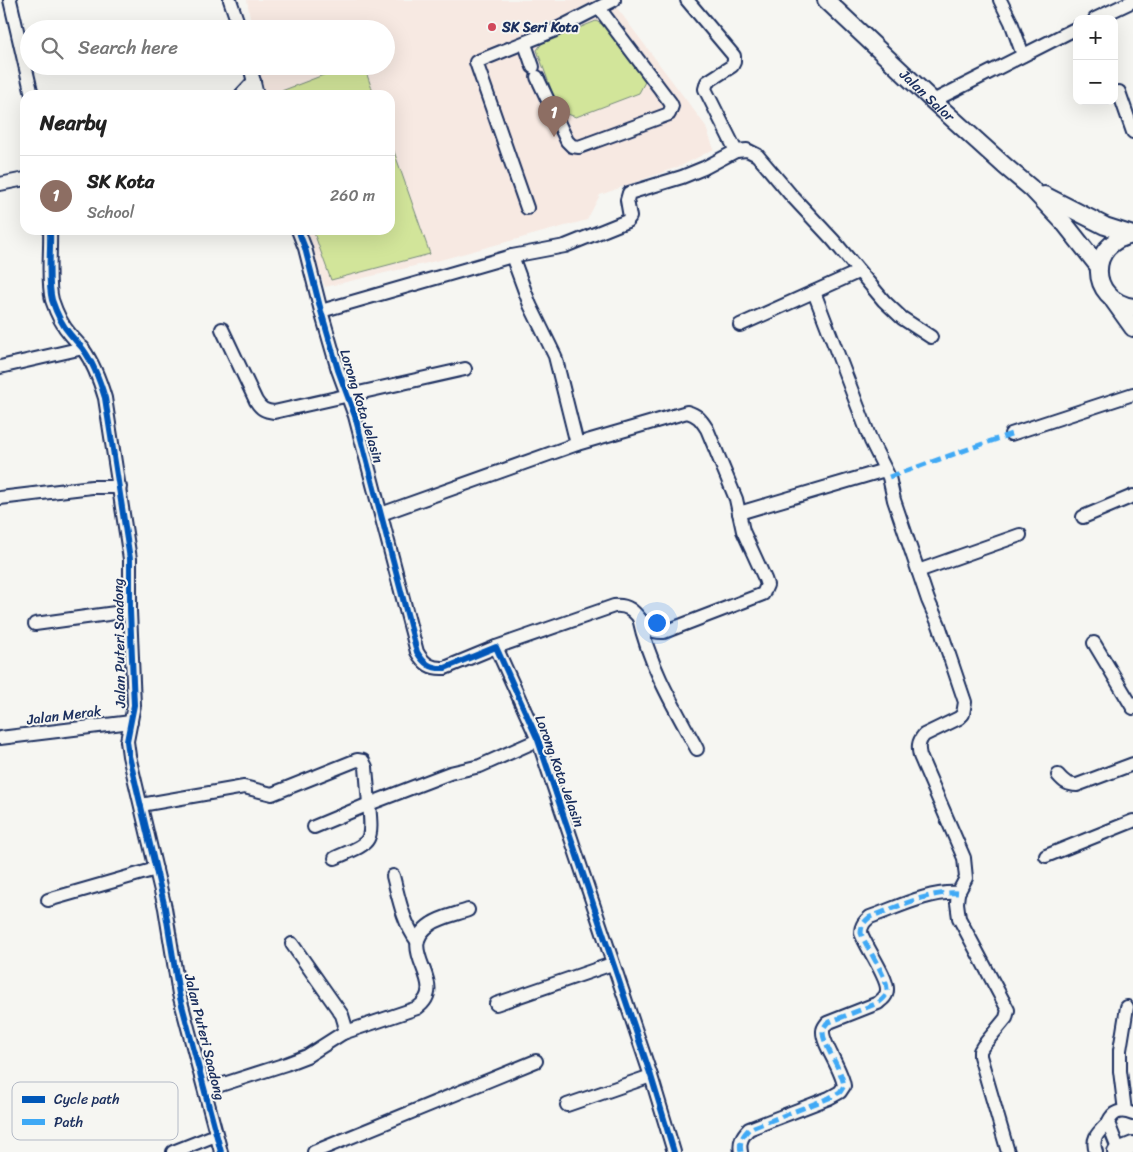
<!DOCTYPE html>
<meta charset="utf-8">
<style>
body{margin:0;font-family:Sriracha,sans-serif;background:#f6f6f6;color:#222}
.controls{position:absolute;right:15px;top:15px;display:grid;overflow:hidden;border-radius:10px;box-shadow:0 5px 20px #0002}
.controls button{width:45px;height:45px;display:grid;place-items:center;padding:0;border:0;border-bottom:1px solid #e0e0e0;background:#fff;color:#222;font:25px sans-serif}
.you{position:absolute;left:656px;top:622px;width:18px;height:18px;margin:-12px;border:4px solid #fff;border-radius:50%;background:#1a73e8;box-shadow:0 0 0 8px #1a73e833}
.badge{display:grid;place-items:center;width:32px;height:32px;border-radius:50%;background:#0f766e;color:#fff;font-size:16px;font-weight:700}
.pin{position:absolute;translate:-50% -41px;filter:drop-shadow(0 1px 2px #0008)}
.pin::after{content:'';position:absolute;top:26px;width:18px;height:15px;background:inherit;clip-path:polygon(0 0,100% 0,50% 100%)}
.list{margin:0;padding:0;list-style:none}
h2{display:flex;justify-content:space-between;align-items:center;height:65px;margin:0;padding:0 20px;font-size:21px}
h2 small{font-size:16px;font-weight:400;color:#767676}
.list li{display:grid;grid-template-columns:32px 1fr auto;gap:15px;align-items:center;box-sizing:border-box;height:80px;padding:0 20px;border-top:1px solid #e0e0e0}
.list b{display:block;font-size:19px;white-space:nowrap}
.list p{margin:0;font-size:16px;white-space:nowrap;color:#767676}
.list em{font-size:16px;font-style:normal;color:#767676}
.icon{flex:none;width:28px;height:28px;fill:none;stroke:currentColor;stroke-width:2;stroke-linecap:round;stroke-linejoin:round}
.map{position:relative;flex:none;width:1133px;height:1152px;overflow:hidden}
.search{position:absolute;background:#fff;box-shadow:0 5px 20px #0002;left:20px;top:20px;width:375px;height:55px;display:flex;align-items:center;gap:12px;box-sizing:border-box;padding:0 18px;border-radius:28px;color:#767676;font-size:19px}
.panel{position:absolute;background:#fff;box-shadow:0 5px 20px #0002;left:20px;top:90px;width:375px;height:145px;border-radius:15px}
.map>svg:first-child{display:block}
.built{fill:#f7e9e2}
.green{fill:#d2e59a;stroke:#768a7c}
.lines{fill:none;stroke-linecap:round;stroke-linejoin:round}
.minor-casing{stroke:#1b2f5e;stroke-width:16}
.major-casing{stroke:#1b2f5e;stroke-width:20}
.minor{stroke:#f6f6f2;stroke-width:12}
.major{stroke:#f6f6f2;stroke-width:16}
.quiet{stroke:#3fa9f5;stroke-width:5;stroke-dasharray:10 5;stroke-linecap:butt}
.cycleway-casing{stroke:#f6f6f2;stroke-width:9}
.cycleway{stroke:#0057b8;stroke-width:6}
.poi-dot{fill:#d1495b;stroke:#f6f6f2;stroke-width:2}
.labels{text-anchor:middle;stroke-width:4;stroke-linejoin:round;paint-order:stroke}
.poi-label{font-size:14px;font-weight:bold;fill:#1b2f5e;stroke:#f6f6f2;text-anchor:start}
.street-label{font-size:14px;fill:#1b2f5e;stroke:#f6f6f2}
.key{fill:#f6f6f2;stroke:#b4bac6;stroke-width:1}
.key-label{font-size:14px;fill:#1b2f5e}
</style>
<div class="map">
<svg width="1133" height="1152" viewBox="0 0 1133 1152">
<rect width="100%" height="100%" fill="#f6f6f2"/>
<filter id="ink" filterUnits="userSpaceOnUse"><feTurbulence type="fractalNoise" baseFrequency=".02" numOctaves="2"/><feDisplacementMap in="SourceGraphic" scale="10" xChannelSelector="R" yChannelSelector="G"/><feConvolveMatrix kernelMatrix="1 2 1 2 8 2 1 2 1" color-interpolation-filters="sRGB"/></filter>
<g filter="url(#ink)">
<!-- built -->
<path class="built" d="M247,0H611L705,125L714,149L683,165L600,195L587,220L440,260L325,287L304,230H390V95H263L258,66H386V29H252Z"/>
<!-- green -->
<g class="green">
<path d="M596,21L607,27L646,80L639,93L576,117L559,111L537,50L542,43Z"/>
<path d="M347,66H364L374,95H271Z"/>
<path d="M390,140L430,254L331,280L313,230H390Z"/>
</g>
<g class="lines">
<defs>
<g id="minor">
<path d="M10,0L32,95"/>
<path d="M230,0L240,29"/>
<path d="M687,0L734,56V62L732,66L707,82L705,89L736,151"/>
<path d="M1000,0L1011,22L1023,55"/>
<path d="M1095,19L1133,1"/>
<path d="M525,44L533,67"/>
<path d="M250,66L257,95"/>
<path d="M537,77L567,141L572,146L579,147L669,114L672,106L670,102L599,8"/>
<path d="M1119,92L1133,132"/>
<path d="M241,95L254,81"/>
<path d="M933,101L1077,28"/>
<path d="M0,184L25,179"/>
<path d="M527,208L476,62L553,31L614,0"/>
<path d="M50,230C51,251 47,280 52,300C56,312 62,325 70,334C74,339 79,344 83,349C94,364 100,381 105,398L130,559V611L134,705L127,741L129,756L165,908L179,994L221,1152"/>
<path d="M298,230L305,248L321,311L338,370L355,416L417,652C424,664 431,669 445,668L496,647L538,740L651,1076L674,1152"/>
<path d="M512,256L530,305L555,356L577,444"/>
<path d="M814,292L871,441L889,477L894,500L928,600L939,625L965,702L963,714L959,718L924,735C918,742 918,747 920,756L964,858L966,878L958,893L957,903L959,918L1008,1010L1006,1018L983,1046L980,1051V1056L1008,1152"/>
<path d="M321,311L512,256L565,246L627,221L630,217L627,200L629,193L682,177L704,168L736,151L747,150L757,155L790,194L833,240L884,301L902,318L931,337"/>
<path d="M740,325L858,272"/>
<path d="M222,329L256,401C261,409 265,411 274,412L465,369"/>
<path d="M0,367L83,348"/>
<path d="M1011,434L1133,394"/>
<path d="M0,498L92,487H120"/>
<path d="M739,513L885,470"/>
<path d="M381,514L577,444L687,412C698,415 701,420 707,429L736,499L743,531L765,579L767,585L763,594L664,632C638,634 642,603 614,606L496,647"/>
<path d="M1083,517L1133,496"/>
<path d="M918,571L1020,535"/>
<path d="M639,618C649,665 674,707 697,749"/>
<path d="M35,624L130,611"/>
<path d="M1094,643L1133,708"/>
<path d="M0,738L131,722"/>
<path d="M1058,775C1064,782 1068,785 1077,785L1133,764"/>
<path d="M141,805L244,787L272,794L357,760L363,761L366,767L369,804L450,773L480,766L538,740"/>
<path d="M314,827L369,804C373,845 371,842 335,858"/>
<path d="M1046,856L1133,821"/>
<path d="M393,876C399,899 403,922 417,941"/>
<path d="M48,900L156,869"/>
<path d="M496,1004L612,964"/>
<path d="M343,1033L417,1008C452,983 392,950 431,924C441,917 457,914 468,910"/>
<path d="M205,1090L286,1064L307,1056L343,1033L345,1025L342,1015L292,944"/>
<path d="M567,1105L651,1076"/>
<path d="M1125,1111L1120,1071V1050L1127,1007"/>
<path d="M1119,1151L1108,1123C1113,1111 1121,1109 1133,1114"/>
<path d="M173,1152L216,1135"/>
<path d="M314,1152L536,1061"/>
<path d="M741,1152C739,1142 742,1136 749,1129L829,1098L840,1092L844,1086C842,1069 822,1044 823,1031C823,1028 825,1026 827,1023L878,1003C883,999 887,996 887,990C888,978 866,947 861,933C861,925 865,921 870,917C898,907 929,891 958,893"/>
<path d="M1096,1152C1091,1138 1098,1133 1108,1123"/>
</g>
<g id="major">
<path id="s1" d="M826,0L933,101L1006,167L1031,188L1065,224L1099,267"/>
<path d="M1044,195L1105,226L1133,235"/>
<path d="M1133,235C1087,242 1088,300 1133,307"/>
<path d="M1113,300L1133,328"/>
<path d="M1116,1152L1133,1145"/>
</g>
</defs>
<!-- minor casing -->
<use href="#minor" class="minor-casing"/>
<!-- major casing -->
<use href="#major" class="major-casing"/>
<!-- minor -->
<use href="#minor" class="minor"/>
<!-- major -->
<use href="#major" class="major"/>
<!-- quiet -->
<g class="quiet">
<path d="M889,477L1011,434"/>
<path d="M741,1152C739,1142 742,1136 749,1129L829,1098L840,1092L844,1086C842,1069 822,1044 823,1031C823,1028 825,1026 827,1023L878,1003C883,999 887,996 887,990C888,978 866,947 861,933C861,925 865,921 870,917C898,907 929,891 958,893"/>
</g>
<defs>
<g id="cycleway">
<path d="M50,230C51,251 47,280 52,300C56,312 62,325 70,334C74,339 79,344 83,349C94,364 100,381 105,398L130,559V611L134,705L127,741L129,756L165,908L179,994L221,1152"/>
<path d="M298,230L305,248L321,311L338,370L355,416L417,652C424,664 431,669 445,668L496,647L538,740L651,1076L674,1152"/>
</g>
</defs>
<!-- cycleway casing -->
<use href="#cycleway" class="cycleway-casing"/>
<!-- cycleway -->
<use href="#cycleway" class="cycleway"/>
</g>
</g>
<!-- markers -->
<circle class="poi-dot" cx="492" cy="27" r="5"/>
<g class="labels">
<!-- poi labels -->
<g class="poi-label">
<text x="502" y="32">SK Seri Kota</text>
</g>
<!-- street labels -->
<g class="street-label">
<text dy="5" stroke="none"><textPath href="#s1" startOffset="139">Jalan Salor</textPath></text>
<text transform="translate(362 406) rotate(73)" y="5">Lorong Kota Jelasin</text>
<text transform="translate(119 643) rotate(-91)" y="5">Jalan Puteri Saadong</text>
<text transform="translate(64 715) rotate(-7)" y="5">Jalan Merak</text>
<text transform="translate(560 771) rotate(70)" y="5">Lorong Kota Jelasin</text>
<text transform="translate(205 1037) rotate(76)" y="5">Jalan Puteri Saadong</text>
</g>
</g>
<!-- legend -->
<rect x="12" y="1082" width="166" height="58" rx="8" class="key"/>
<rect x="22" y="1096" width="23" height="7" fill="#0057b8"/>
<rect x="22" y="1119" width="23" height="6" fill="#3fa9f5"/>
<g class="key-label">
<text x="54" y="1104">Cycle path</text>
<text x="54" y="1127">Path</text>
</g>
</svg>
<div class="controls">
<button>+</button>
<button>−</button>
</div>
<div class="you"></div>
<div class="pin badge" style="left:554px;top:137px;background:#8d6e63">1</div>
<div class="search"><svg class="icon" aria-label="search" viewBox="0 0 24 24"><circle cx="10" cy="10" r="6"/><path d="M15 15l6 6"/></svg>Search here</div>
<section class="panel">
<h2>Nearby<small></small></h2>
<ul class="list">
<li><span class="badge" style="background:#8d6e63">1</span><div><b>SK Kota</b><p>School</p></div><em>260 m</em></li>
</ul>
</section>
</div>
